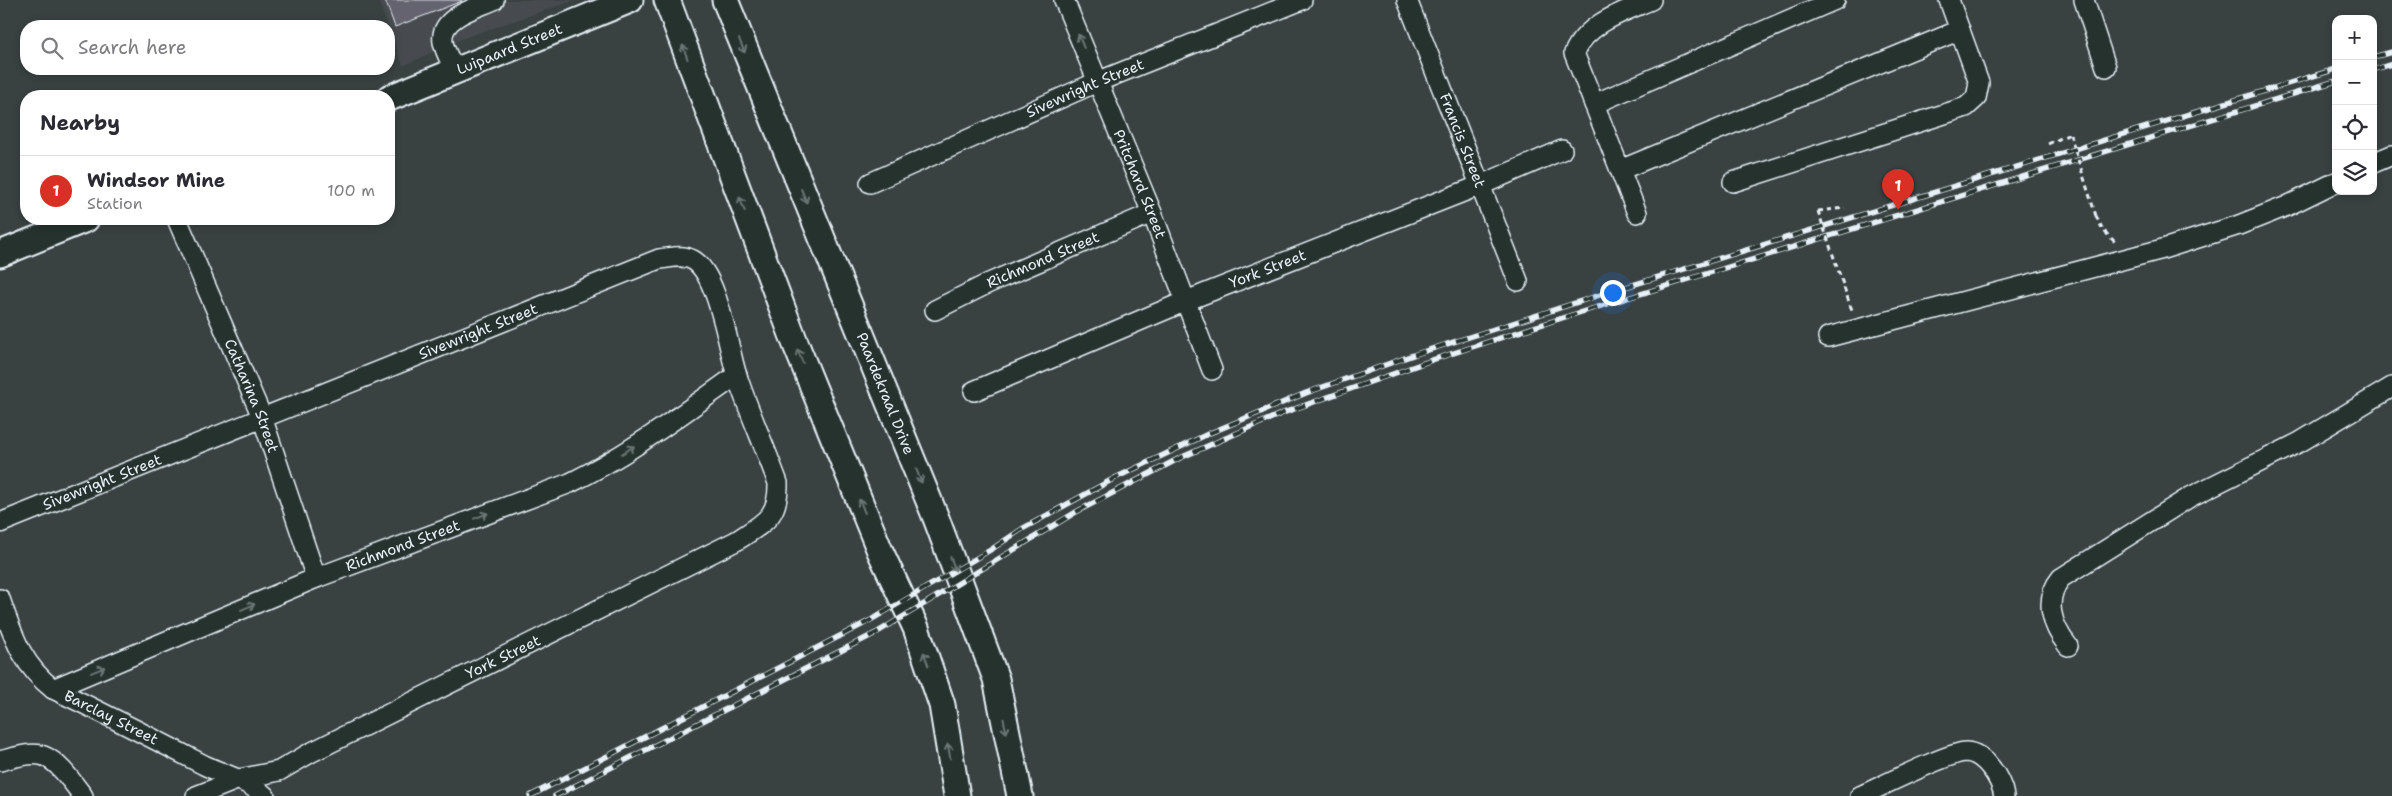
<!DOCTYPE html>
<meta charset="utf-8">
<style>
body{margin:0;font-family:"Shantell Sans",sans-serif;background:#f7f7f7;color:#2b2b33}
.controls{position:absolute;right:15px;top:15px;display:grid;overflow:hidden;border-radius:10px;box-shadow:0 2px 8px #0003}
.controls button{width:45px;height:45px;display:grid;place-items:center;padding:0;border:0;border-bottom:1px solid #e1e1e2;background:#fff;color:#2b2b33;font:25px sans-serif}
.you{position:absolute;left:1612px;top:292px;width:18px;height:18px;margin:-12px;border:4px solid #fff;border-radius:50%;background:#1a73e8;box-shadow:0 0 0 8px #1a73e833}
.badge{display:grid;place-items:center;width:32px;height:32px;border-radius:50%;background:#d93025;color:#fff;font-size:16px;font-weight:700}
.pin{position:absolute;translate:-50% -41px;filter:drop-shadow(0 1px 2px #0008)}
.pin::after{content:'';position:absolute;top:26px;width:18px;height:15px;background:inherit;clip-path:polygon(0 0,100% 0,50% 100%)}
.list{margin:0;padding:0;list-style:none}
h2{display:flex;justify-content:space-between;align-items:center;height:65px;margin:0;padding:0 20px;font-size:21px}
h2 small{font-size:16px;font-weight:400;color:#7c7c81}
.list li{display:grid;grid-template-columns:32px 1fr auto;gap:15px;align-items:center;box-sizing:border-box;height:70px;padding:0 20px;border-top:1px solid #e1e1e2}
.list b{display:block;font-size:19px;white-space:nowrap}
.list p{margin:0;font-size:16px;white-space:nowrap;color:#7c7c81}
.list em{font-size:16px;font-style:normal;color:#7c7c81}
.icon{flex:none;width:28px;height:28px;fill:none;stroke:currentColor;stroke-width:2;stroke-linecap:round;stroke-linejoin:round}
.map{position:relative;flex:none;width:2392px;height:796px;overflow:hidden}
.search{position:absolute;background:#fff;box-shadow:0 2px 8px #0003;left:20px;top:20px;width:375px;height:55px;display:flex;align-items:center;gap:12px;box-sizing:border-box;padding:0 18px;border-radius:20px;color:#7c7c81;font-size:19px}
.panel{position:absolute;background:#fff;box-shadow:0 2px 8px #0003;left:20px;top:90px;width:375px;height:135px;border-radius:20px}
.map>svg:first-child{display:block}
.built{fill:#464b4f}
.building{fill:#66636f;stroke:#e8f1f8}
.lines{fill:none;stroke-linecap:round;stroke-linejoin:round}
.minor-casing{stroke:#e8f1f8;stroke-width:22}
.major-casing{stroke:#e8f1f8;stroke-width:29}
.path{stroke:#e8f1f8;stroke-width:3;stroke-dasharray:5 4;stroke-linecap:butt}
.minor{stroke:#26332d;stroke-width:19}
.major{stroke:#26332d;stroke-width:25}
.rail-casing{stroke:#e8f1f8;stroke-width:5.5}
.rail{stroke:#26332d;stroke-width:4;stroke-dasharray:11;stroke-linecap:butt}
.path-bridge{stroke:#e8f1f8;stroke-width:3;stroke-dasharray:5 4;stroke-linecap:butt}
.oneway{stroke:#6a7674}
.labels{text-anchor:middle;stroke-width:4.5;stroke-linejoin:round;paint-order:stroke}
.street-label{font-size:15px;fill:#e8f1f8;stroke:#26332d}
</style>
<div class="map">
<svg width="2392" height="796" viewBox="0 0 2392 796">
<rect width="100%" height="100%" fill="#394141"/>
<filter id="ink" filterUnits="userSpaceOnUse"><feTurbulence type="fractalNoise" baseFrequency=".02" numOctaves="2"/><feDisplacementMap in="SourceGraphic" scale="10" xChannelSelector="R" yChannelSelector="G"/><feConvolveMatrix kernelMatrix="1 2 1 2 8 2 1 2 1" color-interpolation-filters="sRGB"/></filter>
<g filter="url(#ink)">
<!-- built -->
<path class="built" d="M378,0H575L461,39L403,66Z"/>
<!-- building -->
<path class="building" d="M385,0H462V1L395,27Z"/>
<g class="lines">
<defs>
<g id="minor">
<path id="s1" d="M1064,0L1152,213L1212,370"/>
<path id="s2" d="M1407,0L1518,281"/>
<path d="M2084,0L2106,67"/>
<path d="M455,71C451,62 445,52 443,42C439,17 476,8 494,0"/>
<path d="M1594,104L1835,0"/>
<path d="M2373,163L2392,155"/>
<path d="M1620,170L1960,30"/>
<path d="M1733,182L1966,107L1976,98L1979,83L1949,0"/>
<path id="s3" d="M870,183L1097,82L1302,0"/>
<path d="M1637,213L1574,53C1587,23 1623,12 1651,0"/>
<path id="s4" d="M177,219L262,417L316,578"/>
<path id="s5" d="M935,310L989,283L1152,213"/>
<path d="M1828,337L2163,249L2239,225L2287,206L2336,182"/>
<path id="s6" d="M974,391L1186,301L1481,185L1562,150"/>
<path id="s7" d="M0,523L659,259C670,258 682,254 693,260C718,274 728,348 737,376C749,412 765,447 778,483C779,518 763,523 736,541L310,753L279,771L239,779L196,796"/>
<path id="s8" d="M0,599C13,635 21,664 53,689C104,713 154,739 204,765C225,775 247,780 265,796"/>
<path d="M2068,646C2052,626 2043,600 2061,578L2190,497L2300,442L2392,387"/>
<path id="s9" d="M53,689L316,578L570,483C630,454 683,413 737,375"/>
<path d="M0,761C12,758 31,751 44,756C59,762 73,783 83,796"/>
<path d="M1860,796C1880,787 1949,752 1966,752C1985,753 2001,779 2004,796"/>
</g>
<g id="major">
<path d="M667,0L796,345L880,551L916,628L942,705L957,796"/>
<path id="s10" d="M725,0L936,518L996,679L1020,796"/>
<path id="s11" d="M389,98L630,0"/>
<path d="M0,254L86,219"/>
</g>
</defs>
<!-- minor casing -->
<use href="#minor" class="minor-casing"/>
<!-- major casing -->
<use href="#major" class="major-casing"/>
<!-- path -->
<g class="path">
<path d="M2048,144L2070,134"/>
<path d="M1818,211L1845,208"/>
<path d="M2096,216L2103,230L2116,243"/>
<path d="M1850,305L1853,312"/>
</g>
<!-- minor -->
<use href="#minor" class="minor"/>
<!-- major -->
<use href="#major" class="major"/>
<defs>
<g id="rail">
<path d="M2373,57L2392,52"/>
<path d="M2373,70L2392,64"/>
<path d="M530,796L869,621L992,549L1022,529L1115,478L1210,433L1306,393L1416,354L1603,294L2336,69"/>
<path d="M555,796L876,633L1076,512L1180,458L1283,413L1432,360L1562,318L2336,81"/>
</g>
</defs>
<!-- rail casing -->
<use href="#rail" class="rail-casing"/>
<!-- rail -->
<use href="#rail" class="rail"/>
<!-- path-bridge -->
<g class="path-bridge">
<path d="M2070,134L2096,216"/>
<path d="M1818,211L1850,305"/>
</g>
</g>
<!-- one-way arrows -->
<defs><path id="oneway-shaft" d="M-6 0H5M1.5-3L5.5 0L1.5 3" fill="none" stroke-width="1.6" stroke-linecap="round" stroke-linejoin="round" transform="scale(1.25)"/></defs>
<g class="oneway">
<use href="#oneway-shaft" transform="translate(1081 41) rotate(-112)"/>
<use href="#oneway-shaft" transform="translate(742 46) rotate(68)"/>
<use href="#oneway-shaft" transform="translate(685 52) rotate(-110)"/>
<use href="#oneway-shaft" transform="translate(804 196) rotate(68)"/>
<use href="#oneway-shaft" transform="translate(742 204) rotate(-111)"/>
<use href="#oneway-shaft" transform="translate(800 356) rotate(-112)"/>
<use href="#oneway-shaft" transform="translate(628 450) rotate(-32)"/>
<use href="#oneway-shaft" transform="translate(919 476) rotate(68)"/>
<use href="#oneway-shaft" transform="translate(862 506) rotate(-112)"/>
<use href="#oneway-shaft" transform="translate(481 516) rotate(-21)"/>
<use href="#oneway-shaft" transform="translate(953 564) rotate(70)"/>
<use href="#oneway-shaft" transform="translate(248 607) rotate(-23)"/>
<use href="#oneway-shaft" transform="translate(926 659) rotate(-109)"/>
<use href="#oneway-shaft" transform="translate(98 670) rotate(-23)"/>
<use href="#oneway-shaft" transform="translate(1005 726) rotate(78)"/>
<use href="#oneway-shaft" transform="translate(949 751) rotate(-100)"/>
</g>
</g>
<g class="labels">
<!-- street labels -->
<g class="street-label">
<text dy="5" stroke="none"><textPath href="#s11" startOffset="130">Luipaard Street</textPath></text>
<text dy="5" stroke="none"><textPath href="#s3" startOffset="235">Sivewright Street</textPath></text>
<text dy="5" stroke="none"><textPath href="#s2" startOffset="151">Francis Street</textPath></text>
<text dy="5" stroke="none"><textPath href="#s1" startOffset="199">Pritchard Street</textPath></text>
<text dy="5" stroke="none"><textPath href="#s5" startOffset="119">Richmond Street</textPath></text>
<text dy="5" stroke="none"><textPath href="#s6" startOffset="318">York Street</textPath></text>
<text dy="5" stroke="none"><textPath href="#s7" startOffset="515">Sivewright Street</textPath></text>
<text dy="5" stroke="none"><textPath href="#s10" startOffset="425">Paardekraal Drive</textPath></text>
<text dy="5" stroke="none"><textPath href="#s4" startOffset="192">Catharina Street</textPath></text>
<text dy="5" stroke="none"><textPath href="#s7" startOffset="110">Sivewright Street</textPath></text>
<text dy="5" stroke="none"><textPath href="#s9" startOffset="378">Richmond Street</textPath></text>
<text transform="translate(503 657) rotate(-26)" y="5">York Street</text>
<text dy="5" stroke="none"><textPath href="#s8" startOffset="171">Barclay Street</textPath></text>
</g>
</g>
</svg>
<div class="controls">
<button>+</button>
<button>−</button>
<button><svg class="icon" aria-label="locate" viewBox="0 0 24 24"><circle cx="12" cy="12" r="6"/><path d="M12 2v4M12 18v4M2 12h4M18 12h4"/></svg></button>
<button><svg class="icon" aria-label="layers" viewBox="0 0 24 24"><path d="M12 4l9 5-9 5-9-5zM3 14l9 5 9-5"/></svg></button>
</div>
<div class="you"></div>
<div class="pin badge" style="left:1898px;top:210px">1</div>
<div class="search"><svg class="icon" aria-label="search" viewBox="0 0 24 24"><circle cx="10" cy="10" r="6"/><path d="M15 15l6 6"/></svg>Search here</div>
<section class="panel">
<h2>Nearby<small></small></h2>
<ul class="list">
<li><span class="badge">1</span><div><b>Windsor Mine</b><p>Station</p></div><em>100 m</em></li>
</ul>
</section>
</div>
